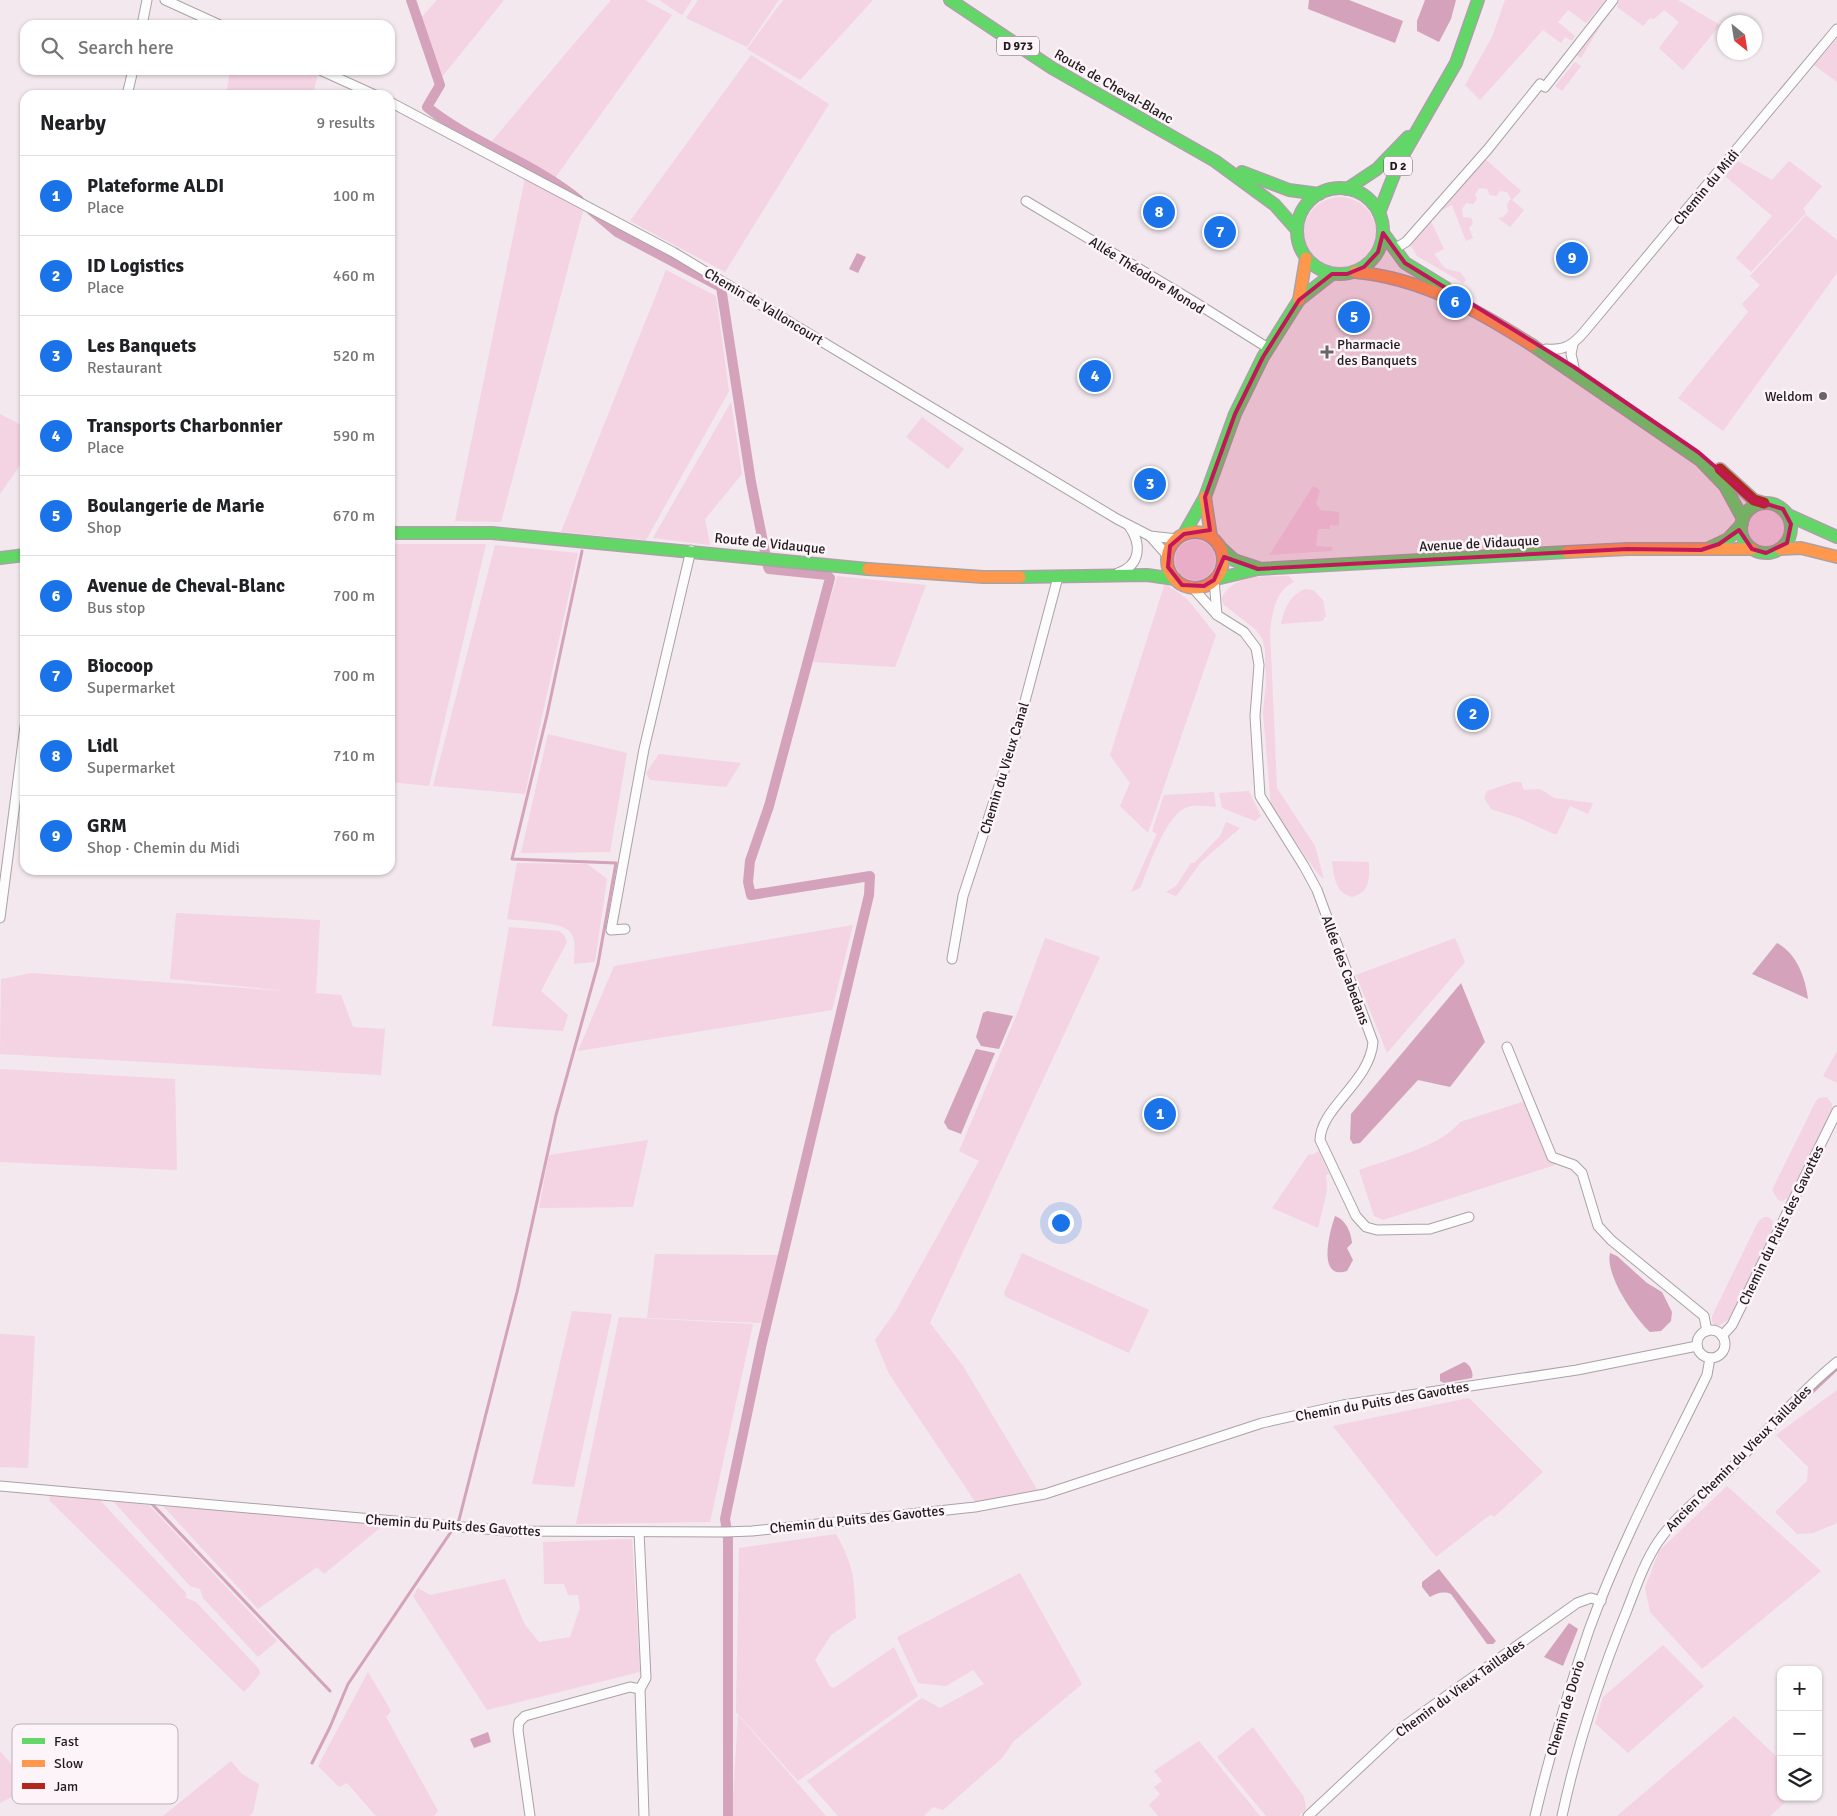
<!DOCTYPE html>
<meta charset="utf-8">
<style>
body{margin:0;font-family:Signika,sans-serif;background:#f2f2f2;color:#202124}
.controls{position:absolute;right:15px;bottom:15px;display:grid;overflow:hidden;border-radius:10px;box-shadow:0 1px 4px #0004}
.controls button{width:45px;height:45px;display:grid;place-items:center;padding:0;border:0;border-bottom:1px solid #e0e0e0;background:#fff;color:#202124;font:25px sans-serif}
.compass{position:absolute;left:1717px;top:15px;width:45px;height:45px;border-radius:50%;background:#fff;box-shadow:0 1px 4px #0004;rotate:150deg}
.you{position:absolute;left:1060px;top:1222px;width:18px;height:18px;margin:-12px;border:4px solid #fff;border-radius:50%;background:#1a73e8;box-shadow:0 0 0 8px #1a73e833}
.badge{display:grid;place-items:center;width:32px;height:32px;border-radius:50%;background:#1a73e8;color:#fff;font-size:16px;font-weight:700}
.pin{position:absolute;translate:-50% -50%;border:2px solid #fff;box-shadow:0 1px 5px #0006}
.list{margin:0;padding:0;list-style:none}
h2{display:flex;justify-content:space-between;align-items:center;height:65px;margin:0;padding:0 20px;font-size:21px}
h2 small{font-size:16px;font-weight:400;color:#757577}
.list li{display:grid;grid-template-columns:32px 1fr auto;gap:15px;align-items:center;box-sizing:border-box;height:80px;padding:0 20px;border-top:1px solid #e0e0e0}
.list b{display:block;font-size:19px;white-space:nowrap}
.list p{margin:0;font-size:16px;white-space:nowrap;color:#757577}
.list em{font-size:16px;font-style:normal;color:#757577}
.icon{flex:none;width:28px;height:28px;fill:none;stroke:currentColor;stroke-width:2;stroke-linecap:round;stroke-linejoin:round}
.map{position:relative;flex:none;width:1837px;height:1816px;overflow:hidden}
.search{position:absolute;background:#fff;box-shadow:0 1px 4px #0004;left:20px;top:20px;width:375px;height:55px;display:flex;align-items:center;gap:12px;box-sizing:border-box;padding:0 18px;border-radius:15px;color:#757577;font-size:19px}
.panel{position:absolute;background:#fff;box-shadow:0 1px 4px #0004;left:20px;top:90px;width:375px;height:785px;border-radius:15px}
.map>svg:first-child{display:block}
.green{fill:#f4d3e3}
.water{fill:#d4a3bb}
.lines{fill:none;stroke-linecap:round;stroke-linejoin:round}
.stream{stroke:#d4a3bb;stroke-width:3}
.canal{stroke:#d4a3bb;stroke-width:10}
.street-casing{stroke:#a9a2a6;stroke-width:11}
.fast-casing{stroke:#a9a2a6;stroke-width:14}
.slow-casing{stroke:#a9a2a6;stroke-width:14}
.jam-casing{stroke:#a9a2a6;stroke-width:14}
.street{stroke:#fdfcfc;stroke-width:9}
.fast{stroke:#63d668;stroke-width:11}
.slow{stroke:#ff974d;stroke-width:11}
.jam{stroke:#b3261e;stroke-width:11}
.marked{fill:#c2185b;fill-opacity:0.2;stroke:#c2185b;stroke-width:4;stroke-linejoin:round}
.poi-dot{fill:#6b6366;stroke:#fcf4f8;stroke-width:2}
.labels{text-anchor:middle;stroke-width:5;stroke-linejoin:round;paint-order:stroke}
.shield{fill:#fcf4f8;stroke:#635c5f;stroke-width:1}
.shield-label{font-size:12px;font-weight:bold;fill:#221b1e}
.street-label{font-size:14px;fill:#221b1e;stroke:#fcf4f8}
.poi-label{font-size:14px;fill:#221b1e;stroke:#fcf4f8;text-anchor:start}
.key{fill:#fcf4f8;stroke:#bbb3b7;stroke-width:1}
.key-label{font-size:14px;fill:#221b1e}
</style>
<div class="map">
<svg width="1837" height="1816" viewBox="0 0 1837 1816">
<rect width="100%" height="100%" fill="#f2e8ed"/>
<!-- green -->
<g class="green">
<path d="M437,0H504L441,78L420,19Z"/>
<path d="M611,0H645L672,15L555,178L492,141Z"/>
<path d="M659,0H692L682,15Z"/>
<path d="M698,0H779L747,47L686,18Z"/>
<path d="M783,0H873L800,80L747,49Z"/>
<path d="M1505,0H1606L1586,23L1568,10L1558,22L1575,36L1572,41L1565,37L1561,43L1543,30L1480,100L1465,85L1492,37Z"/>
<path d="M1619,0H1678L1720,25L1683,70L1659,48L1679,22L1664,10L1654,19L1650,18L1643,26L1617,7Z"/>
<path d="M1596,24L1601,25L1581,58L1573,53Z"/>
<path d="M1837,39V82L1814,65Z"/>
<path d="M751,55L829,104L725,272L630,221Z"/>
<path d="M1575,62L1581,66L1562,91L1555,86Z"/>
<path d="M230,70H311L318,73L313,95H226Z"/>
<path d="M1483,157L1521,191L1512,200L1524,210L1510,227L1498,218L1503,217L1508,212L1507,204L1511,199L1507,192L1500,191L1496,196L1490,195L1487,189L1479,188L1475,194L1477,199L1473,204L1466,203L1462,209L1463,217L1471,218L1473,223L1469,228L1473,238L1466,241L1452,205L1436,213Z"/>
<path d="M1738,161L1772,180L1789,161L1822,186L1803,209L1806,213L1751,272L1736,258L1772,216L1725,176Z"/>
<path d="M525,178L583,211L501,522L455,521Z"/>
<circle cx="1340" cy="233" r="36"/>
<path d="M1806,215L1837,240V273L1723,431L1678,398L1748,312L1742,304L1760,285L1750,276Z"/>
<path d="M1430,219L1444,249L1434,254C1445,266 1440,269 1460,272L1466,280L1463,283L1417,256L1409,242Z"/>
<path d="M666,270L716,296L729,391L646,540L561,532Z"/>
<path d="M731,402L742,474L705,519L710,545L653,538Z"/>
<path d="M0,414L25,427V458L0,494Z"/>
<path d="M922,417L964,449L948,469L906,437Z"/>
<path d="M1313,486L1320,490L1316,504L1321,510L1339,512V526L1330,525V529H1318L1316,546L1332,547V551L1269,555Z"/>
<circle cx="1766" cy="528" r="19"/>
<circle cx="1195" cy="560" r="20"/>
<path d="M390,544H486L429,786L390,782Z"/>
<path d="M495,545L578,553L525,794L433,786Z"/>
<path d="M837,576L926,585L895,667L812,662Z"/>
<path d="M1289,576L1294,582C1275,591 1273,611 1270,630L1277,788L1315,846L1324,879L1318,874L1271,807L1263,712L1266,684L1265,650L1262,638L1255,629L1224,605L1221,599C1234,573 1264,577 1289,576Z"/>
<path d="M1165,583L1187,599L1216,635L1148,833L1120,806L1130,783L1110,755Z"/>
<path d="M1305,589L1313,590L1323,600L1326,617H1324L1323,621L1281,624C1285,608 1289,596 1305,589Z"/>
<path d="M548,734L627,753L610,852L521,853Z"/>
<path d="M659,754L741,763L726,787L650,780L646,773Z"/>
<path d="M1514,782H1521L1524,790L1540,789L1554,798L1593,803L1588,814L1570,806L1557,834H1554L1519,818L1491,809L1484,798L1487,791Z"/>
<path d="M1249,791L1261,816L1255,821L1222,808L1219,793Z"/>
<path d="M1214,792L1216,807C1206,806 1194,804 1185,808C1164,818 1149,868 1140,888L1131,892L1157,834L1152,831L1164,795Z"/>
<path d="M1226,822L1240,828L1202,861L1176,896L1166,892L1176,886L1191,863H1194L1220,836Z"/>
<path d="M1332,861L1369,862C1369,878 1371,892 1352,897C1335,893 1334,876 1332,861Z"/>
<path d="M517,863L587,864L607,879L595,962L574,964C574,954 577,942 571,933C564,921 521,921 507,919Z"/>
<path d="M176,913L320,920L316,993L341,995L353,1027L385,1029L381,1075L0,1054L1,979L32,973L287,991L170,979Z"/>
<path d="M853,925L832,1010L578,1051L614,966Z"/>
<path d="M509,927L559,931L564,935L567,942L541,991L568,1015L563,1031L492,1026Z"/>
<path d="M1045,938L1100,957L930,1323L963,1366L1038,1491L976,1503L889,1374L875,1340L895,1312L979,1161L959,1151L1017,1014Z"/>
<path d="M1455,938L1465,962L1387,1053L1356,975Z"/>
<path d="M1837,1051V1083L1823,1076Z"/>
<path d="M0,1069L175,1079L177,1170L0,1162Z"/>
<path d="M1827,1097L1832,1104V1110L1788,1198L1782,1201L1778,1200L1772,1190L1816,1101L1819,1098Z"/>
<path d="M1525,1101L1555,1165L1383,1220L1374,1216L1359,1170C1388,1159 1441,1147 1460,1122Z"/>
<path d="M648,1140L633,1207L539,1208L549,1155Z"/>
<path d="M1319,1151L1329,1174L1326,1175L1327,1190L1318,1228L1272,1208L1309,1154L1312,1155Z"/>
<path d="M1764,1217H1768L1773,1221L1771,1236L1728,1320L1716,1327L1712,1321V1316L1758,1222Z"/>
<path d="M1022,1253L1149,1310L1129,1353L1006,1297L1004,1293Z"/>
<path d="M655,1254L779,1255L762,1323L647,1318Z"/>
<path d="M572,1311L612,1314L574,1487L532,1484Z"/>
<path d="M619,1317L753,1324L710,1522L576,1524Z"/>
<path d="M0,1334L35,1336L28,1468L0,1467Z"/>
<path d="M1837,1390V1523L1813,1533L1797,1534L1775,1512L1807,1481L1808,1467L1776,1435Z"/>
<path d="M1469,1398L1543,1472L1494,1517L1491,1514L1436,1557L1333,1426Z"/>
<path d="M1727,1486L1821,1571L1702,1669L1650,1612L1645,1588L1659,1551Z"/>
<path d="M49,1494L99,1499L186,1593V1598L196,1602L259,1669L260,1674L244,1692L50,1501Z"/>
<path d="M113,1501L149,1505L277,1641L258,1657L203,1598L200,1589L190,1586Z"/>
<path d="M163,1506L378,1523L381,1527L324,1574L317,1567L258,1609Z"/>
<path d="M836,1534C855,1568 854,1580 856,1618L831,1635L815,1660L830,1686L834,1688L894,1647L918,1696L798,1781L736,1712L739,1548Z"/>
<path d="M632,1539L640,1672L487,1710L413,1596L418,1588L430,1595L505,1579L525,1625L539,1642L570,1637L580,1608L578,1595H568L564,1584H544L543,1542Z"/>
<path d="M1020,1573L1082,1684L1013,1742L1002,1758L943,1810L933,1807L924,1816H838L807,1781L922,1698L940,1708L984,1684L973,1670L946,1686L918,1683L897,1637Z"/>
<path d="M1663,1645L1704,1686L1628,1753L1595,1723L1603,1697Z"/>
<path d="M368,1672L391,1711L386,1717L438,1811L434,1816H376L347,1783L339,1787L318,1766Z"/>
<path d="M738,1715L826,1816H732Z"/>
<path d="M1734,1716L1781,1761V1797H1791L1770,1816H1617Z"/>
<path d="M1253,1727L1304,1797L1306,1809L1299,1816H1266L1217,1757Z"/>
<path d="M1199,1741L1260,1816H1158L1149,1805L1160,1794L1154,1787L1162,1781L1154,1771Z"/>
<path d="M0,1751L31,1787L0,1803Z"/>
<path d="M231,1761L242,1774L259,1784L253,1813L249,1816H163Z"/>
</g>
<!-- water -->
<g class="water">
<path d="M1309,0H1349L1403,21L1395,43L1308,9Z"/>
<path d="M1425,0H1456L1451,19L1439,42L1417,31V21Z"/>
<path d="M857,253L866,257L858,273L849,269Z"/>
<path d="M1777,943C1797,954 1805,977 1808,999L1752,974Z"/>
<path d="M1461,983L1485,1042L1450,1087L1418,1080L1360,1143L1353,1144L1350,1139L1351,1114Z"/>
<path d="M987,1011L1013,1016L999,1049L981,1046L976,1037L983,1013Z"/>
<path d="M976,1049L995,1053L961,1134L948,1129L944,1122Z"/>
<path d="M1335,1216C1346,1220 1351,1232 1352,1243L1347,1248L1353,1260L1347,1271C1316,1281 1330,1230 1335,1216Z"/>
<path d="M1610,1253L1617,1256L1647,1283L1662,1292L1672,1312L1671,1321L1661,1331L1650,1332C1634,1317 1605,1275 1610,1253Z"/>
<path d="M1464,1362C1470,1364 1474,1373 1472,1378L1444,1383L1440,1381V1374Z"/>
<path d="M1439,1569L1496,1641L1493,1644H1487L1451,1594C1443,1591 1437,1593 1430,1597L1422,1587V1582Z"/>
<path d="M1569,1623L1578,1629L1563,1666L1544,1657Z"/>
<path d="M488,1732L491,1742L474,1748L470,1739Z"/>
</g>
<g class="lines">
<!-- stream -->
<g class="stream">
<path d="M1788,1415L1837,1369"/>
<path d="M152,1504L330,1691"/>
<path d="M312,1763L330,1727L348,1684L459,1520L517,1292L556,1115L598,964L616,863L512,859L547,715L582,551"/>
</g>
<!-- canal -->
<g class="canal">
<path d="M411,0L440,85L427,107C473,144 533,162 579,200"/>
<path d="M592,211L617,232L721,287L751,482L768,567L769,569L827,575L830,578L769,806L750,861L748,882L751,895L870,876L869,895L762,1343L725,1519L728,1538V1816"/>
</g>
<defs>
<g id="street">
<path d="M165,0L220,25"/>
<path d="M142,25L147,0"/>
<path d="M320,70L375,95"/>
<path d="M127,95L133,70"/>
<path d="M390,102L673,252L1117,519L1150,536L1177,539"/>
<path d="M1026,201L1193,301L1268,348"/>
<path d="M1394,249L1406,242L1488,149L1540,84L1545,87L1613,0"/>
<path d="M1573,344L1571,354L1574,367"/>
<path d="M1546,349C1564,351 1573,345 1584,332L1837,29"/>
<path d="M1150,536L1167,555"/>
<path d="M1118,573C1141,565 1142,544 1129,526"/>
<path d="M1214,580L1217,615"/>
<path d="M1192,587L1217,615L1244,632L1256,648L1259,665L1255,716L1260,796L1304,866L1317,890L1373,1042C1370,1082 1321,1107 1320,1140L1356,1216L1366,1227L1377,1230L1430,1229L1469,1217"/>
<path d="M0,918L25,726"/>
<path d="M625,929L611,930L644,749L691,550"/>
<path d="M952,959L963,896L1017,731L1058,577"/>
<path d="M1507,1047L1552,1157L1574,1165L1582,1173L1598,1226L1611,1240L1704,1316L1707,1331"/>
<circle cx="1711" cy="1344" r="14"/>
<path d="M1722,1336L1732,1325L1837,1111"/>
<path d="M0,1486L508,1531L725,1532L752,1531L975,1507L1045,1494L1262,1423L1343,1405L1577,1370L1697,1346"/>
<path d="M639,1532L646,1678L640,1689L644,1816"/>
<path d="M530,1816L518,1730L519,1722L525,1716L630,1687L640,1689"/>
<path d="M1308,1816L1403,1727L1577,1603L1591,1598L1601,1601"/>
<path d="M1535,1816C1550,1753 1568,1691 1589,1630C1621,1542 1666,1459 1707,1375L1710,1358"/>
<path d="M1562,1816C1577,1746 1600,1676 1627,1610C1636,1587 1644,1563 1658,1542C1677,1514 1704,1495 1727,1472C1764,1435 1797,1395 1837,1362"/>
</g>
<g id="fast">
<path d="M950,0L1052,68L1215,161L1275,205L1297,230"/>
<path d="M1242,172L1289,190L1319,194"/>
<circle cx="1340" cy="231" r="43"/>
<path d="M1347,189L1377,169L1408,137"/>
<path d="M1379,213L1399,162L1456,63L1478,0"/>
<path d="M1383,233L1405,263L1446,288"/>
<path d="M1532,345L1700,460L1725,486L1743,519"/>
<circle cx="1766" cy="528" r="25"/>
<path d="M1788,515L1837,537"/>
<path d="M390,533H492L868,569"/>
<path d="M1184,534L1205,497L1235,414L1263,357L1299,300L1332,274"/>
<path d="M1221,548L1234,560L1258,568"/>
<path d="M1709,548L1728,539L1742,524"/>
<path d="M0,558L25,555"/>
<path d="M1020,577L1147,575L1175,579"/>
<path d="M1216,579L1258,569L1567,552"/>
</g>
<g id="slow">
<path d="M1355,272C1421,278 1477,310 1532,345"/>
<path d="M1299,300L1306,258"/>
<path d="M1205,497L1211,536"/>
<circle cx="1195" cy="560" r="28"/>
<path d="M1780,549L1801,548L1837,557"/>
<path d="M1567,552L1627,549H1752"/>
<path d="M868,569L983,577H1020"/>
</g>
<path id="jam" d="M1720,469L1754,500L1764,503"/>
</defs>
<!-- street casing -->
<use href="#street" class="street-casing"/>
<!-- fast casing -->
<use href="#fast" class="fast-casing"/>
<!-- slow casing -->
<use href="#slow" class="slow-casing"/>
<!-- jam casing -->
<use href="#jam" class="jam-casing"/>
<!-- street -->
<use href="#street" class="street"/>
<!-- fast -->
<use href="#fast" class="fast"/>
<!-- slow -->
<use href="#slow" class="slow"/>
<!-- jam -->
<use href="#jam" class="jam"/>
</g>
<!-- marked area -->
<path class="marked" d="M1383,233L1405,263L1574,367L1698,452L1754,500L1783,509L1791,524L1787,543L1766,553L1752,549L1739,530L1719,544L1701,550L1627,549L1258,569L1224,557L1214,580L1204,586L1182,585L1168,567L1170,546L1184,534L1210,530L1205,497L1235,414L1263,357L1299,300L1332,274H1347L1364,267L1378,252Z"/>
<!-- markers -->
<g class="poi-dot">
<path d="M1324.5 344.5h5v5h5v5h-5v5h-5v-5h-5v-5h5z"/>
<circle cx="1823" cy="396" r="5"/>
</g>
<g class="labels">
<!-- shield labels -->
<g class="shield">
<rect x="997" y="36.5" width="42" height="19" rx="4"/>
<rect x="1384" y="156.5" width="28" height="19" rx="4"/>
</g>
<g class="shield-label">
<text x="1018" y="50">D 973</text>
<text x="1398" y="170">D 2</text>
</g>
<!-- street labels -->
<g class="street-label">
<text transform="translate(1114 86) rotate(30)" y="5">Route de Cheval-Blanc</text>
<text transform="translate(1706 187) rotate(-50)" y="5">Chemin du Midi</text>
<text transform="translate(1147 275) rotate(32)" y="5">Allée Théodore Monod</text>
<text transform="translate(764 306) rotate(31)" y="5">Chemin de Valloncourt</text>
<text transform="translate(770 543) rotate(6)" y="5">Route de Vidauque</text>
<text transform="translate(1479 543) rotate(-3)" y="5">Avenue de Vidauque</text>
<text transform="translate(1004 768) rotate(-73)" y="5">Chemin du Vieux Canal</text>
<text transform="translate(1346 970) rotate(70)" y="5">Allée des Cabedans</text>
<text transform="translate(1781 1225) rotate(-64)" y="5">Chemin du Puits des Gavottes</text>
<text transform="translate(1382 1401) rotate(-10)" y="5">Chemin du Puits des Gavottes</text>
<text transform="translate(1738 1458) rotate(-45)" y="5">Ancien Chemin du Vieux Taillades</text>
<text transform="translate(857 1519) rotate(-6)" y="5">Chemin du Puits des Gavottes</text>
<text transform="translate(453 1525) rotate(4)" y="5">Chemin du Puits des Gavottes</text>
<text transform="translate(1460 1688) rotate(-36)" y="5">Chemin du Vieux Taillades</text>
<text transform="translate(1565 1708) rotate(-73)" y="5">Chemin de Dorio</text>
</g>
<!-- poi labels -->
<g class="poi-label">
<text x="1337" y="349">Pharmacie<tspan x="1337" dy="16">des Banquets</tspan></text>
<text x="1813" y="401" text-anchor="end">Weldom</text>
</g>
</g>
<!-- legend -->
<rect x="12" y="1724" width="166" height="80" rx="8" class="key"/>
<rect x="22" y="1738" width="23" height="6" fill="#63d668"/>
<rect x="22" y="1760" width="23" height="7" fill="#ff974d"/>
<rect x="22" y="1783" width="23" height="6" fill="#b3261e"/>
<g class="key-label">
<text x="54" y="1746">Fast</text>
<text x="54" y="1768">Slow</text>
<text x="54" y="1791">Jam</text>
</g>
</svg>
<div class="controls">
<button>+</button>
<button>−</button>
<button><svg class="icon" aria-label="layers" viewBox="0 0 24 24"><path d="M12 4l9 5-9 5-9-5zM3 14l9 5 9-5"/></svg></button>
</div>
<svg class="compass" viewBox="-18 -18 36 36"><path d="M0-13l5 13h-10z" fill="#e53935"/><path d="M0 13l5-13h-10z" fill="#757577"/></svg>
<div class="you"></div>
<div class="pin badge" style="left:1160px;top:1114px">1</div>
<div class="pin badge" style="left:1473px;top:714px">2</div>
<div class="pin badge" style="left:1150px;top:484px">3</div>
<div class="pin badge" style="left:1095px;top:376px">4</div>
<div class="pin badge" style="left:1354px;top:317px">5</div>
<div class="pin badge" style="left:1455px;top:302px">6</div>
<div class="pin badge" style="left:1220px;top:232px">7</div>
<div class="pin badge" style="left:1159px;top:212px">8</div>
<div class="pin badge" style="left:1572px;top:258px">9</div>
<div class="search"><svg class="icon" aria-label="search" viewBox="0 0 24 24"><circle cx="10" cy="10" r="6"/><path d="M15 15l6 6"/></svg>Search here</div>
<section class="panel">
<h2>Nearby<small>9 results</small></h2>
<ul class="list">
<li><span class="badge">1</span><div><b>Plateforme ALDI</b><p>Place</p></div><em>100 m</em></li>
<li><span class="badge">2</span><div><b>ID Logistics</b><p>Place</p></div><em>460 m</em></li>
<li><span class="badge">3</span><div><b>Les Banquets</b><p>Restaurant</p></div><em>520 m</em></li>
<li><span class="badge">4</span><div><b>Transports Charbonnier</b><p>Place</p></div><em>590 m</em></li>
<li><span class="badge">5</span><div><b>Boulangerie de Marie</b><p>Shop</p></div><em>670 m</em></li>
<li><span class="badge">6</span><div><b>Avenue de Cheval-Blanc</b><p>Bus stop</p></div><em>700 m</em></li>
<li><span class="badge">7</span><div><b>Biocoop</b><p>Supermarket</p></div><em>700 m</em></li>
<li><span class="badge">8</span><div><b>Lidl</b><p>Supermarket</p></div><em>710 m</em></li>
<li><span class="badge">9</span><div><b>GRM</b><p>Shop · Chemin du Midi</p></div><em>760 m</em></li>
</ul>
</section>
</div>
